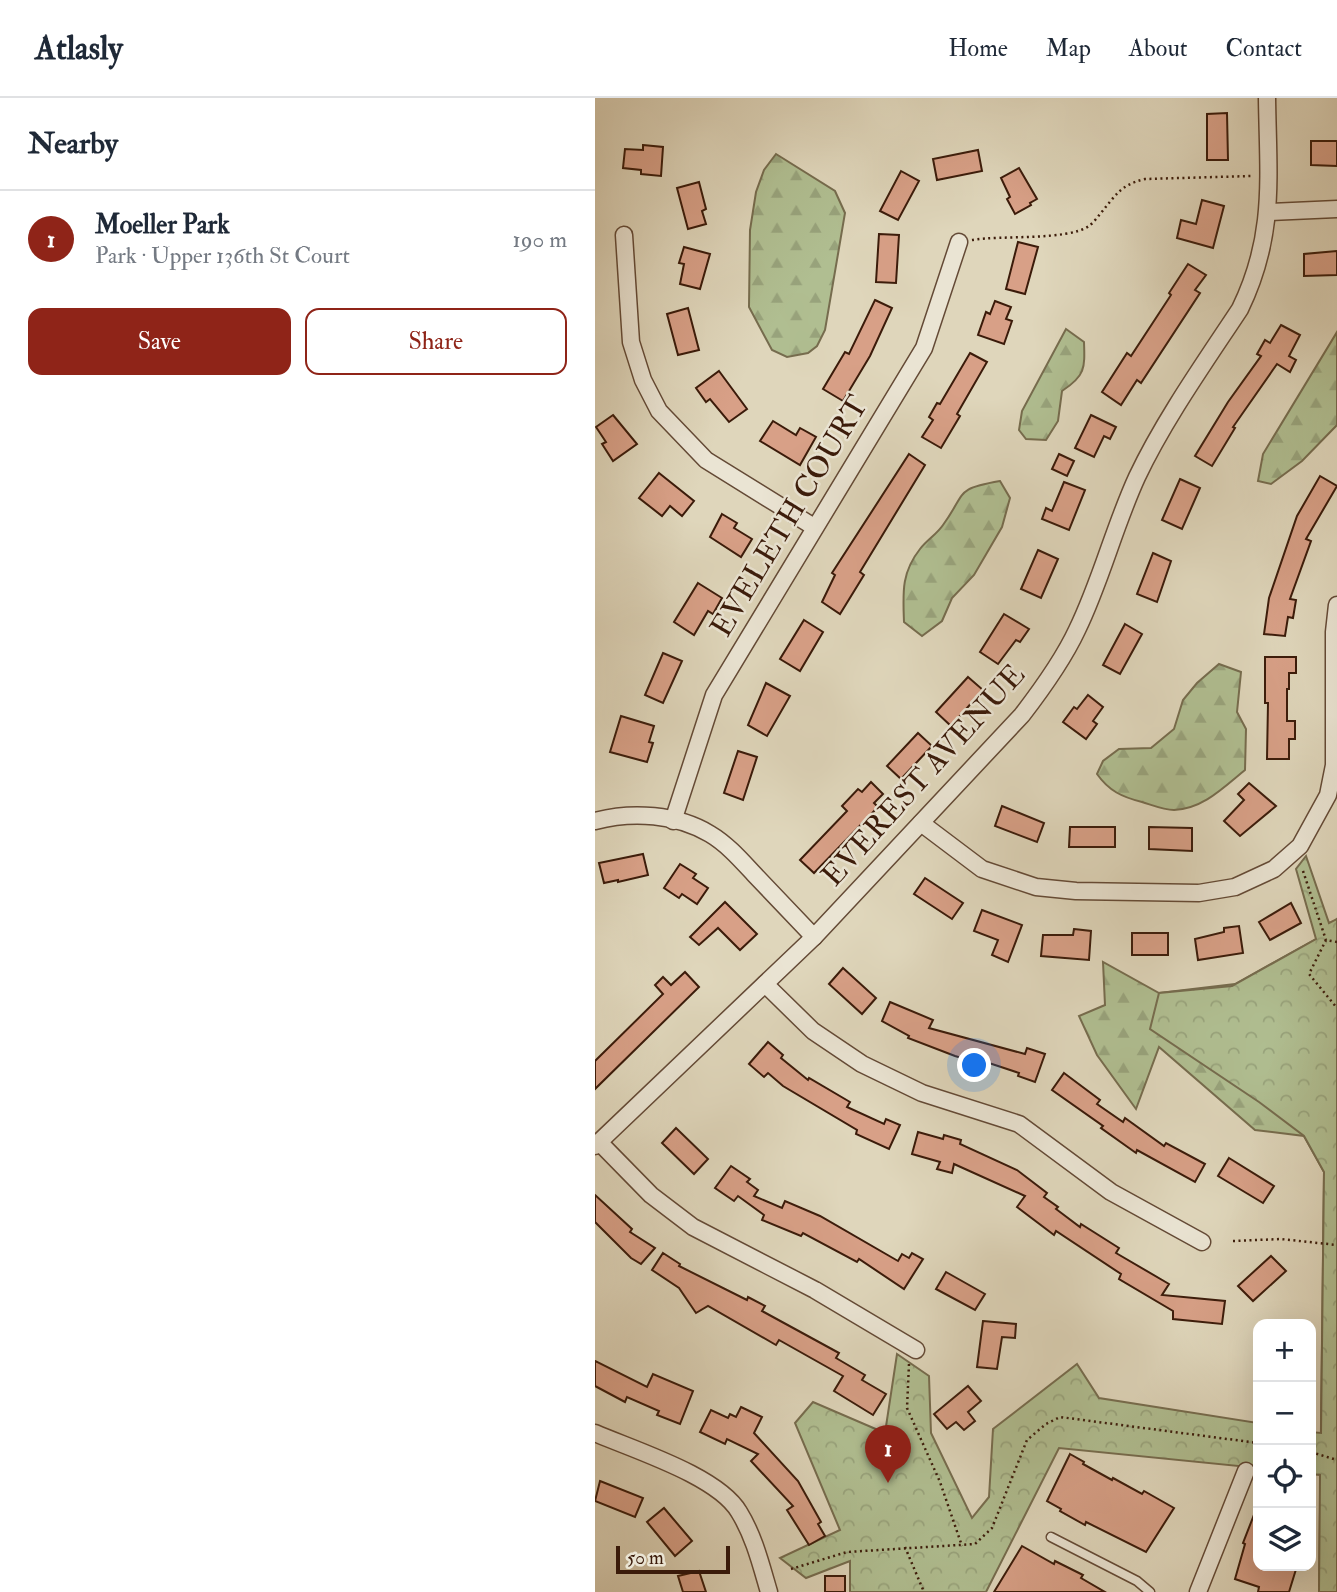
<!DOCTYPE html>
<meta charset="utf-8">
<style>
body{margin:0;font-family:"IM FELL Double Pica",serif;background:#f2f2f3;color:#1f2937}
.controls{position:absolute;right:21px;bottom:21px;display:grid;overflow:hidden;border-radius:14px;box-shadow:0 7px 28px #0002}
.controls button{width:63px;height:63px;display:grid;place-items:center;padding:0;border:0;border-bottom:2px solid #e0e1e3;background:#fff;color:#1f2937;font:35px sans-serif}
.scale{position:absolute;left:21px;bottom:18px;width:114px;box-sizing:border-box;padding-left:7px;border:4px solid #3b1b0a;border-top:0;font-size:19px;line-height:24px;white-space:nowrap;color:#3b1b0a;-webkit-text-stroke:5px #eae4d3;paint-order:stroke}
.you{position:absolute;left:380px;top:968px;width:24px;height:24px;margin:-18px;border:5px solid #fff;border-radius:50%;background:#1a73e8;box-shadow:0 0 0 10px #1a73e833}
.badge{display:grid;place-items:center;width:46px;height:46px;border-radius:50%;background:#8f2418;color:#fff;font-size:23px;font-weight:700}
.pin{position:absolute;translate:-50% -58px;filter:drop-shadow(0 2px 4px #0008)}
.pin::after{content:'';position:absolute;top:37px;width:24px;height:21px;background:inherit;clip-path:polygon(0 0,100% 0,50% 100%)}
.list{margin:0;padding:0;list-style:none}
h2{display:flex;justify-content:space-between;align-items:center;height:91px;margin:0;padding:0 28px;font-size:30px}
h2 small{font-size:23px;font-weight:400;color:#747a83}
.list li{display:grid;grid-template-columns:46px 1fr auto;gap:21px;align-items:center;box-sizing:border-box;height:98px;padding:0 28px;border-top:2px solid #e0e1e3}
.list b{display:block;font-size:26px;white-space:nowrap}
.list p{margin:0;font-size:23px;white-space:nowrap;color:#747a83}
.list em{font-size:23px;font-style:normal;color:#747a83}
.actions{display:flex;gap:14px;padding:21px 28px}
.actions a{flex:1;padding:16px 0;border:2px solid #8f2418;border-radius:14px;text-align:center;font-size:24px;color:#8f2418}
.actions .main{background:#8f2418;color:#fff}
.icon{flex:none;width:38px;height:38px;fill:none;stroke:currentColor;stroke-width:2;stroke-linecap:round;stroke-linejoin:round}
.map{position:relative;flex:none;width:742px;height:1494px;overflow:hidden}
header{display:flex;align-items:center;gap:42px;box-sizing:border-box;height:98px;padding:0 35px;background:#fff;border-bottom:2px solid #e0e1e3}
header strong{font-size:33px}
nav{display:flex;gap:38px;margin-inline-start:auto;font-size:24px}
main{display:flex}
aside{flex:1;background:#fff}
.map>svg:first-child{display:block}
.forest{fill:url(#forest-firs);stroke:#766c4e;stroke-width:2}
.park{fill:url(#park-crowns);stroke:#766c4e;stroke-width:2}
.building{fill:#d8a087;stroke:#3b1b0a;stroke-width:2}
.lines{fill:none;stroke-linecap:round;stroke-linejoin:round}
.lane-casing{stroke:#644a36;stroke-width:11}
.street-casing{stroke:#644a36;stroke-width:19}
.path{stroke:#3b1b0a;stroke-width:2.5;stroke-dasharray:2 3.5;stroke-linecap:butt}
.lane{stroke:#eae4d3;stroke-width:8}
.street{stroke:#eae4d3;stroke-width:16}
.labels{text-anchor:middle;stroke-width:5;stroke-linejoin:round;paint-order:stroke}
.street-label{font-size:30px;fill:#3b1b0a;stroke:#eae4d3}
</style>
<header>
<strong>Atlasly</strong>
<nav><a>Home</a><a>Map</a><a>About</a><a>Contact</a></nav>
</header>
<main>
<aside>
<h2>Nearby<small></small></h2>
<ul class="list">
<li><span class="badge">1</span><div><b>Moeller Park</b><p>Park · Upper 136th St Court</p></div><em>190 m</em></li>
</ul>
<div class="actions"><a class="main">Save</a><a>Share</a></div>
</aside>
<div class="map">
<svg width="742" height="1494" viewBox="0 0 742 1494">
<defs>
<pattern id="forest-firs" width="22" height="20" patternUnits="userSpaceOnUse" patternTransform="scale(1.75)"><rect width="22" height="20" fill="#b0be91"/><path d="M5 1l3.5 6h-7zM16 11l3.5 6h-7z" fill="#98a37c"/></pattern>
<pattern id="park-crowns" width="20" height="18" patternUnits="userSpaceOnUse" patternTransform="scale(1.75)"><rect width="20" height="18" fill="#b0be91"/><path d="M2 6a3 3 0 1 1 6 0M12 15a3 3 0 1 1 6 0" fill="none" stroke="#98a37c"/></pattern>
</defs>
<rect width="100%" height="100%" fill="#dfd6bb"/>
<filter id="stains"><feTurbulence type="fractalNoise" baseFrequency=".00286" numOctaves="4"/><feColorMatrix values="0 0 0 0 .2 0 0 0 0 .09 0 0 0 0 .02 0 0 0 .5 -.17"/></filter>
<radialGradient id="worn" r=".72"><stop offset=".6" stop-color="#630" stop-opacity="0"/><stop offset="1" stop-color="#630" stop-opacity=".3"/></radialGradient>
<!-- forest -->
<g class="forest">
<path d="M181,56L240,93L250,115L230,232L222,248L213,255L192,259L177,252L154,209L155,132L161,94L169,72Z"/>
<path d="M471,231L489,244C490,271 490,278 467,293L463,323L451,342L431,341L424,332L427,313Z"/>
<path d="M742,234V327L707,363L676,386L663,383L668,356Z"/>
<path d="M405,383L415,400L407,429L379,477L357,500L347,523L327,538L309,524C308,495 306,475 325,451C332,442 342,436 348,427C372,394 359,391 405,383Z"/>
<path d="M624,566L646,574L642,614L651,631L650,672C629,689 608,711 579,712C569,712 557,707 547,704C527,699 514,693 502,676L508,663L524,651L556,650L579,631L588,602L602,585Z"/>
<path d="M742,821V1494H724L729,1074L709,1038L660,1032L564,949L541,1011L502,957L484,918L510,907L508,864L564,895L640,886L721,841Z"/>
</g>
<!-- park -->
<g class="park">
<path d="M711,758L734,825L742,821V1494H724L725,1377L716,1376V1334L726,1335L729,1074L709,1038L664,1004L555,931L564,895L637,888L721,841L701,771Z"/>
<path d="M302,1256L334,1278L336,1335L377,1420L394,1399L398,1331L482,1266L504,1300L663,1325V1370L464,1350L391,1494H255V1463L211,1480L185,1460L245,1432L200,1325L218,1304L290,1335Z"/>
</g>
<!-- building -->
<g class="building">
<path d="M632,15L633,62H612V16Z"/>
<path d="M716,43H742V68L716,67Z"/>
<path d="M48,47L68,49L66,78L46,76V72L28,70L30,51L48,52Z"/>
<path d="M383,52L387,73L342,82L338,61Z"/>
<path d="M424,70L442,101L435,105L436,107L420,116L412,101L415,99L406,80Z"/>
<path d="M306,73L324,83L303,122L285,113Z"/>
<path d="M104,84L111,111L107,113L111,126L93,131L82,90Z"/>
<path d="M607,102L629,108L618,150L582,140L586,122L601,126Z"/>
<path d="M284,136L304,137L301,185L281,184Z"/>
<path d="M423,144L443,149L430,196L411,191Z"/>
<path d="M89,149L115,156L105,191L85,186L89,166L84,165Z"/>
<path d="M742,153V177L709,178V156Z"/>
<path d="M593,166L611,177L600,192L605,195L546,285L542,282L526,307L507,294L532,255L536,258L576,197L574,195Z"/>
<path d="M280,202L297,210L275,258L248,303L228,291L250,254L254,256Z"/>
<path d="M400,203L416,209L411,221L417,223L409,246L383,237L391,214L395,216Z"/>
<path d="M93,210L104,252L83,257L72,216Z"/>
<path d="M686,227L705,237L694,258L701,262L695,274L682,266L638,329L640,330L617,368L600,358L633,304L666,258L662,256L670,242L675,245Z"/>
<path d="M375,255L392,264L362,316L365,318L346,350L327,339L338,322L334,319L342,305L345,306Z"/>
<path d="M124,273L152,311L134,324L115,301L111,304L101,290Z"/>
<path d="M18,317L42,346L18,363L7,346L11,344L1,329Z"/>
<path d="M496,317L521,329L515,341L509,338L499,359L480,350Z"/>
<path d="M178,323L201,337L205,330L221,339L205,367L165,343Z"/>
<path d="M314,356L330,367L265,474L269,477L245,516L227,504L240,477L237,475Z"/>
<path d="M464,356L479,363L472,378L457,371Z"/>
<path d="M64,375L99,403L87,418L75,408L67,418L44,400Z"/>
<path d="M725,378L742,388L711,441L716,443L695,501L701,502L698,520L693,519L690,538L669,536L674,500L702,418Z"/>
<path d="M585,381L605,390L587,431L567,422Z"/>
<path d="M469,384L490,392L474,432L447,421L451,410L457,413Z"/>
<path d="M127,416L142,425L139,430L157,441L146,459L115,439Z"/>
<path d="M443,452L463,461L446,500L426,491Z"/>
<path d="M558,455L576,463L562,504L542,496Z"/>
<path d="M103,485L127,500L118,516L113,513L99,537L79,524Z"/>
<path d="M409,516L434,531L425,544L421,542L403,566L385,554Z"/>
<path d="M209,522L228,534L205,573L185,561Z"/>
<path d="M530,526L547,536L525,576L508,567Z"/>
<path d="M68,555L87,563L68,605L50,597Z"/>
<path d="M670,559H701V575H694V591H692V623H700V641H694V661H672L673,605H670Z"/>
<path d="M373,579L388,592L356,628L341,614Z"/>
<path d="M171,585L195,598L172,638L153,627Z"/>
<path d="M493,597L508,609L498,623L502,626L491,641L468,624L479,609L482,611Z"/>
<path d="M26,618L59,628L54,644L58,645L52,664L15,654Z"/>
<path d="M323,635L337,648L306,681L292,668Z"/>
<path d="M143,653L162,659L148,702L129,695Z"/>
<path d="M276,684L288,696L279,705L283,709L219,775L205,762L252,713L247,708L263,691L267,694Z"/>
<path d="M654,685L681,708L645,738L629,723L649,702L643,696Z"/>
<path d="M407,708L449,725L442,744L400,728Z"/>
<path d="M475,729H520V749H474Z"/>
<path d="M554,729L597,730V753L554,751Z"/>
<path d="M48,756L53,777L23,784V782L9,785L4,765Z"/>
<path d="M85,766L101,776L98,780L113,790L102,806L87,796L84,800L69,790Z"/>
<path d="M330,780L368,805L357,821L319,796Z"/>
<path d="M130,804L162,836L145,852L123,830L104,847L95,839Z"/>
<path d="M696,805L706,825L675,842L664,824Z"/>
<path d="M387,812L427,827L413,864L397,857L403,842L379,833Z"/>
<path d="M644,828L648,855L603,862L600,841L629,834V830Z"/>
<path d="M479,831L496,833L494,862L446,858L448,837H478Z"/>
<rect x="537" y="835" width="36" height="22"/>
<path d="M248,870L281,900L267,916L234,886Z"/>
<path d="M90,874L104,889L0,991V963L68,896L60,887L68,879L76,887Z"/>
<path d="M295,904L338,922L334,930L430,956L432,950L450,956L440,984L423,978L424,975L388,963L387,966L360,958L313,940L314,938L287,923Z"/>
<path d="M173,944L188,957L186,960L213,982L214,980L255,1004L252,1009L289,1026L291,1021L305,1027L294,1051L261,1036L262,1032L188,988L173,975L169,979L154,966Z"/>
<path d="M469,975L505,1002L502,1006L528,1024L530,1020L569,1048L571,1045L610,1066L600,1084L542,1052L541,1055L506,1030L508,1028L457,992Z"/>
<path d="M81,1030L113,1061L99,1076L67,1045Z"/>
<path d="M323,1034L348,1041L349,1037L366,1042L365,1046L422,1072L452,1095L449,1099L463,1109L461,1111L485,1129L486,1126L524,1150L521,1155L574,1186L567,1197L630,1203L627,1226L578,1221V1213L524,1181L526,1176L461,1133L459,1137L422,1109L430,1098L359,1066L357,1075L342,1071L345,1064L317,1056Z"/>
<path d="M634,1060L679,1088L668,1105L623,1078Z"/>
<path d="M136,1068L155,1081L152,1084L163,1092L159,1098L187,1110L190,1103L225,1118L303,1163L307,1156L314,1160L317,1155L328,1161L309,1191L264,1161L262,1164L208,1135L206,1138L167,1122L169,1117L143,1098L139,1103L120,1090Z"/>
<path d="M0,1097L37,1131L35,1134L60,1150L46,1166L36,1160L0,1124Z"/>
<path d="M68,1155L85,1166L84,1168L152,1202L153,1199L170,1208L167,1213L244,1255L241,1260L270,1277L267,1282L291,1296L278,1317L239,1293L248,1278L184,1242L181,1247L113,1208L101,1215L84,1190L57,1172Z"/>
<path d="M676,1158L691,1173L658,1203L643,1188Z"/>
<path d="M351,1174L390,1196L380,1212L341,1191Z"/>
<path d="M388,1223L421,1226L420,1240L407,1239L402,1271L382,1269Z"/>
<path d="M0,1263L52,1289L58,1276L98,1293L85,1326L62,1317L64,1313L32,1299L30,1304L0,1288Z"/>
<path d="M373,1288L386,1303L373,1314L380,1323L369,1332L361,1324L352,1331L339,1316Z"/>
<path d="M146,1309L167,1319L159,1335L203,1383L226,1424L223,1426L230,1438L214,1447L192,1412L198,1408L156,1363L163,1356L132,1341L130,1346L105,1334L116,1312L133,1320L135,1316L141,1319Z"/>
<path d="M475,1356L489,1364L488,1366L517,1382L518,1380L547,1396L549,1393L579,1410L551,1454L491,1424L490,1427L465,1413L466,1411L452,1403Z"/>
<path d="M5,1383L48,1400L40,1419L0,1403Z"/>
<path d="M662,1409L663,1468H702L694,1494H663L664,1489L640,1481L650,1446L648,1445Z"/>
<path d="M69,1410L97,1443L80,1458L52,1424Z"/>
<path d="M427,1448L459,1466L460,1463L488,1477L486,1480L510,1494H399Z"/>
<path d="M104,1473L111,1494H88L83,1478Z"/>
<rect x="230" y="1478" width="20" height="16"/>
</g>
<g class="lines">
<defs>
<path id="lane" d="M456,1439L542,1483L555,1494"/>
<g id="street">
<path d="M673,114L742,111"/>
<path d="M29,137L36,244L48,282L64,313L111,362L219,429"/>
<path d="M0,723C37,713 82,716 115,736C132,746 146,762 159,776C179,797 199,818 219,839"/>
<path d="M78,723L119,597L329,250L364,144"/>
<path d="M326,725L387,771L441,789L481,793L604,795L640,789L679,771L705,748L733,697L739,667V534L742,507"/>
<path d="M170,886L218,933L267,966L327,995L424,1026L516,1094L607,1144"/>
<path d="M4,1044L56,1097L98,1129L220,1192L321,1252"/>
<path d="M0,1048L219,839L427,617C447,591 468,562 482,532C506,483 519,429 542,379C569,322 610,264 645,211C681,137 673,79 672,0"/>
<path d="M0,1335C39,1352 123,1378 144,1414C159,1438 166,1467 174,1494"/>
<path d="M603,1494L651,1373"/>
</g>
</defs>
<!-- lane casing -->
<use href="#lane" class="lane-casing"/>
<!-- street casing -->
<use href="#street" class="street-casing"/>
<!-- path -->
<g class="path">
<path d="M377,142C406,137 472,143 494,128C498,125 502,120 505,116C521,97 525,87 550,81L657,78"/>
<path d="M708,773L731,842"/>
<path d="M742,844L731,842L714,876L742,910"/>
<path d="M638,1143L686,1141L742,1147"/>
<path d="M314,1266L312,1310L345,1384L367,1448"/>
<path d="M716,1354L742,1362"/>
<path d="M310,1449L329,1494"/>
<path d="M196,1471L252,1454L380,1446L397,1430L432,1342L451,1326L465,1319L663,1345"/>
</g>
<!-- lane -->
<use href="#lane" class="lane"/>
<!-- street -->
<use href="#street" class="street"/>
</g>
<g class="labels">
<!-- street labels -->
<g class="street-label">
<text transform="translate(194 418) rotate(-59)" y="10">EVELETH COURT</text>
<text transform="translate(328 677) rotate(-48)" y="10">EVEREST AVENUE</text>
</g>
</g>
<rect width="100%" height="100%" filter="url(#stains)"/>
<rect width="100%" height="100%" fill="url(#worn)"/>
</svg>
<div class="controls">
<button>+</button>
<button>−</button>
<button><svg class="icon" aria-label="locate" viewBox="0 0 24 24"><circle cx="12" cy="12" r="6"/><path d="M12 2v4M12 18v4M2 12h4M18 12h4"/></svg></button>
<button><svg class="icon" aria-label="layers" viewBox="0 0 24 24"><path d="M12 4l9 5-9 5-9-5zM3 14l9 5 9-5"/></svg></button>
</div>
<div class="scale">50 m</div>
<div class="you"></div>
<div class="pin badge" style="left:293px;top:1385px">1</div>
</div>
</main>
